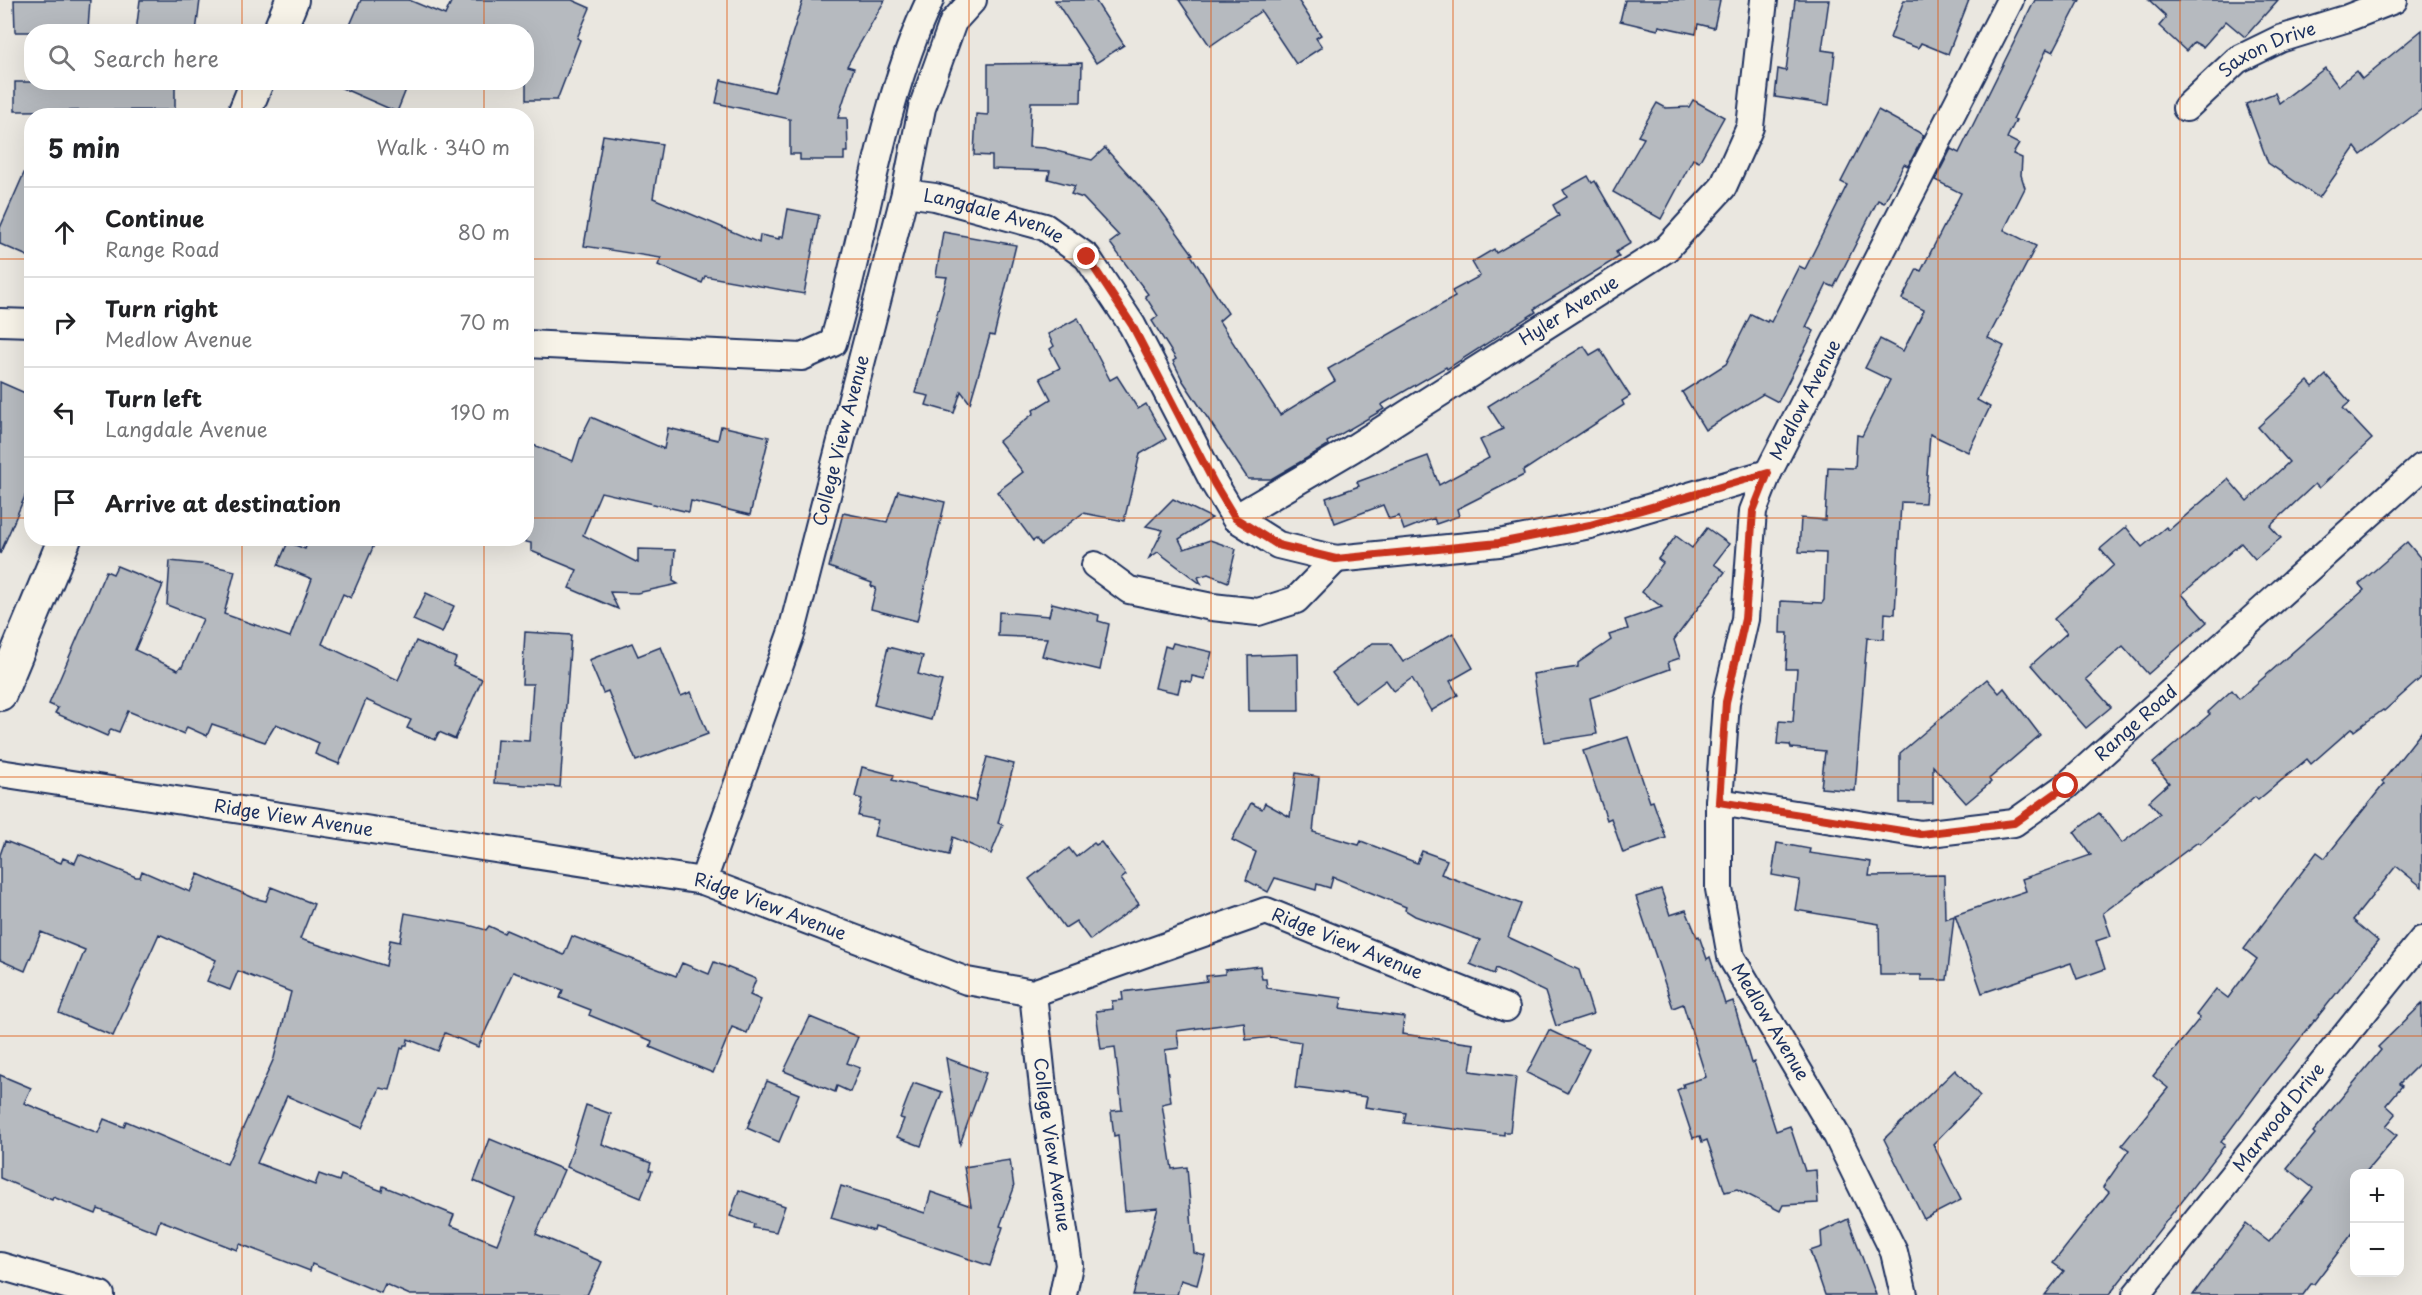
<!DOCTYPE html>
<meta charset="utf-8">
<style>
body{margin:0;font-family:"Playpen Sans",sans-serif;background:#f2f2f2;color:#202124}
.controls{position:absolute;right:18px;bottom:18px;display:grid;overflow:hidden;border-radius:12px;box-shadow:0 6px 24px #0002}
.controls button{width:54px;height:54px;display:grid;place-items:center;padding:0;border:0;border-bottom:2px solid #e0e0e0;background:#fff;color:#202124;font:30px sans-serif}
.stop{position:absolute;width:18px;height:18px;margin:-14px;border:4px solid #c8321e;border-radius:50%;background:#fff}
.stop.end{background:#c8321e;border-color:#fff;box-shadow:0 2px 6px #0008}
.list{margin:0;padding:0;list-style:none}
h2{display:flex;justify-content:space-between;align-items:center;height:78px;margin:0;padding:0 24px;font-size:26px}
h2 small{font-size:20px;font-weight:400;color:#757577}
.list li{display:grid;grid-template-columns:39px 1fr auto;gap:18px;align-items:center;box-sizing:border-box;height:90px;padding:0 24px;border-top:2px solid #e0e0e0}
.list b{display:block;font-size:22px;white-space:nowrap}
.list p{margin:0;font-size:20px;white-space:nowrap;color:#757577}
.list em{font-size:20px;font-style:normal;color:#757577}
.icon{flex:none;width:33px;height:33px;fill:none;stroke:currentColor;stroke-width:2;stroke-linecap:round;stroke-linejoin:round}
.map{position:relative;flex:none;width:2422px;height:1295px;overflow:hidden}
.search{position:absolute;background:#fff;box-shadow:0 6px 24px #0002;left:24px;top:24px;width:510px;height:66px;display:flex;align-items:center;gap:15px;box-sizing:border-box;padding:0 21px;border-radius:24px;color:#757577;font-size:22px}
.panel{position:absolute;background:#fff;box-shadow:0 6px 24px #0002;left:24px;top:108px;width:510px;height:438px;border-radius:24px}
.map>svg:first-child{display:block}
.building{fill:#b6babf;stroke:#1b2f5e;stroke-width:1.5}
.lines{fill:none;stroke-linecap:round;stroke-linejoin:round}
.minor-casing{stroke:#1b2f5e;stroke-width:30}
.tertiary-casing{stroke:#1b2f5e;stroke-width:36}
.minor{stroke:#f7f3e8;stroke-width:26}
.tertiary{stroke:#f7f3e8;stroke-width:32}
.route{stroke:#c8321e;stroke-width:8}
.grid{fill:none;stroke:#de5710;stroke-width:1.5;stroke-opacity:0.55}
.labels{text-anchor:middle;stroke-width:4.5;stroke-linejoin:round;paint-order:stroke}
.street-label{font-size:18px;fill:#1b2f5e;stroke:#f7f3e8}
</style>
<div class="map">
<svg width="2422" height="1295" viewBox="0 0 2422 1295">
<rect width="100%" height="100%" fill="#eae7e0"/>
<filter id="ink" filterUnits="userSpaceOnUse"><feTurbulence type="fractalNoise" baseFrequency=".0167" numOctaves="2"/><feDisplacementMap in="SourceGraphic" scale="12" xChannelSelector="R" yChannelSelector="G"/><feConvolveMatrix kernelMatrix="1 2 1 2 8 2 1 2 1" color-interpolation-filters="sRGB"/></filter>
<g filter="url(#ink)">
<!-- building -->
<g class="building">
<path d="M14,0H90L88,29L83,28L82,32H15Z"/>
<path d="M140,0H200L196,32H136Z"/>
<path d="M361,0H409L445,15L452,0H572L590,8L577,38L580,40L557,100H526V32H347Z"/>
<path d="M803,0H885L847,66L854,68L838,118H847L848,152H844V160H800V154H790V119L716,103L721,80L774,92Z"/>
<path d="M1055,0H1095L1124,45L1096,63Z"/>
<path d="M1179,0H1298L1321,35L1316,38L1322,47L1296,64L1261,11L1210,46Z"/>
<path d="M1625,0H1720L1714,28L1698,24L1696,34L1659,26L1658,30L1620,21Z"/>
<path d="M1795,0H1829L1822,50L1835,52L1829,105L1775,97L1778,69L1786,71Z"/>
<path d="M1904,0H1969L1948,54L1921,43L1918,48L1890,38Z"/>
<path d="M2035,0H2080L2053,52L2047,49L2013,119L2016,120L2007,138L2019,144L2013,154L2022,158L2021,175L2025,188L2004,230L2036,246L1988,338L2004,346L1977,400L1990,407L1968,452L1930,434L1925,503L1901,502L1895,614L1885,613L1884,639L1867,638L1855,791L1821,788L1825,751L1791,748L1790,745L1777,744L1779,721L1793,722L1797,669H1786L1788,633H1780L1781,601L1822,603L1824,600L1826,553L1799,552L1801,518L1825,520L1828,467L1855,468L1857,435L1862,436L1890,380L1865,368L1880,339L1903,351L1924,310L1902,299L1917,269L1921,271L1961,193L1935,180L1951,149L1959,153Z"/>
<path d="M2149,0H2278L2245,37L2226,21L2203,47L2194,42L2186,51L2159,26L2166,18L2165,15Z"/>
<path d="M2422,30V109L2361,155L2355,147L2319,198L2268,163L2246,104L2275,93L2279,103L2325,68L2338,86L2356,71L2362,79Z"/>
<path d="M1082,63L1081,102H1031L1029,147L1044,148L1092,160L1105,148L1159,208L1193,254L1191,255L1228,313L1219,321L1280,415L1335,381L1328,369L1455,297L1452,291L1480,276L1472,262L1494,249L1496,253L1559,216L1553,205L1567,197L1563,190L1588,176L1592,183L1595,181L1631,243L1616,252L1619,257L1534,309L1536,312L1447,369L1446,367L1381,405L1384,409L1327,442L1328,445L1307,458L1271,479H1248L1183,381L1173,361L1176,359L1152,321L1158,316L1145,296L1148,294L1110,243L1119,236L1083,198L1071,194L1075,186L1048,179L1050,171L992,169V156L974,155L976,114L988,115V64Z"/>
<path d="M15,82H175V110L15,111Z"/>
<path d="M328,82H409L397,112Z"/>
<path d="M1693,100L1724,117L1699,162L1693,159L1661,219L1613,192L1644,138L1638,136L1657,103L1666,108L1689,107Z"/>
<path d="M1878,110L1924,135L1908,166L1904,164L1884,203L1878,200L1834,287L1827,284L1806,327L1814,331L1778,402L1763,394L1705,430L1682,392L1726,364L1751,314L1767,322L1768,320L1771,322L1799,266L1805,269L1847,185L1841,182Z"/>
<path d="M603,135L662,144L653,198L759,243L760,235L779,239V237H783L788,209L819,215L804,294L705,276L702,283L658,265L661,258L584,246Z"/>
<path d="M32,155V258L0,244V228Z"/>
<path d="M943,232L1016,245L994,336L990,335L970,403L961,391L954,413L926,405L929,396L915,393L947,277L936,276Z"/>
<path d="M1078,318L1110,380L1117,376L1138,409L1146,404L1166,439L1140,454L1124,521L1083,513L1041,545L1036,539L1033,541L997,492L1023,472L999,441L1034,413L1033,410L1051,399L1040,378L1060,368L1050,349L1054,346L1048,334Z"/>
<path d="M1584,346L1590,355L1600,349L1630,396L1622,401L1624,405L1523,471L1524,475L1457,509L1459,516L1436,524L1434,518L1404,530L1399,516L1389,519L1383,505L1335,523L1326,498L1359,486L1357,482L1428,456L1439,485L1489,458L1480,440L1503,429L1488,406Z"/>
<path d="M2326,375L2350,402L2343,408L2372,439L2319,488L2315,484L2270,526L2281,538L2255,559L2241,543L2182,594L2207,622L2148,674L2123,646L2086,679L2111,707L2086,728L2031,665L2067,633L2054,619L2114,565L2100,549L2126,527L2142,547L2166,527L2169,530L2228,479L2247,501L2289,462L2258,427L2308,381L2313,387Z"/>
<path d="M0,382L32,396V480L0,554Z"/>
<path d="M591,417L664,449L668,428L718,440L721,426L769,437L750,515L691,501L689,512L601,492L583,535L638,563V549L675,550L673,581L678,584L637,593L610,592L618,609L569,588L577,570L531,551V543L526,542V442L573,461L580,439Z"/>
<path d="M898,491L945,502L917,621L871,609L876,588L871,586L872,583L829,567L843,513L887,522Z"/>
<path d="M1173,499L1212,518L1179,539L1184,549L1210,540L1236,549L1228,582L1208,574L1198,577L1201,584L1158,552L1149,558L1163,530L1146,526Z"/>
<path d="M1707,528L1729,544L1714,564L1725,572L1674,640L1680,658L1668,662L1670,669L1590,698L1597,734L1544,742L1533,674L1578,667V663L1611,640L1609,635L1628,629L1625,620L1662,607L1642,592L1663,563L1658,559L1676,536L1692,548Z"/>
<path d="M309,538H377L351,598L343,594L322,644L398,680L416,641L456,658L453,666L482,679L455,739L439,732L435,740L407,728L411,720L366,700L339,764L315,754L319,743L276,724L265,742L212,724L207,736L187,727L184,734L128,711L119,732L111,729L107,736L55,713L58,708L49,704L106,571L113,574L117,566L163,585L135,650L178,670L180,667H182L203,619L167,605L170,561L210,565L235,571L224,614L290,637L312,579L278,565L288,542L305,549Z"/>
<path d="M2407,542L2422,560V677L2384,711L2383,710L2354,731L2352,728L2311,764L2307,759L2258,800L2255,797L2200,844L2198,842L2103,913L2111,936L2096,941L2105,969L2077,979L2071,963L1982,993L1955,915L2026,891L2022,879L2091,855L2074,832L2099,813L2122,843L2160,814L2149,801L2169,783L2153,763L2210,714L2208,712L2232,690L2239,699L2364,590L2359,584Z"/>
<path d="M426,593L454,606L442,633L413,620Z"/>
<path d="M1052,603L1099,615L1098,621L1109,624L1100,670L1042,656L1047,638L998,636L999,612L1049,616Z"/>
<path d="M525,632L571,635L560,787L494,783L497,739L529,741L533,684H522Z"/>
<path d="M1453,633L1473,668L1450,681L1458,695L1431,711L1412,678L1394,691L1386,680L1355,703L1332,673L1373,643H1390L1403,662Z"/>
<path d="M632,643L638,656L661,647L681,696L691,692L708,734L636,761L608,691L603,693L589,660Z"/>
<path d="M1173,643L1212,652L1205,679L1192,676L1191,682L1181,680L1178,693L1155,688L1165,646L1171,648Z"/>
<path d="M888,647L923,656L918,674L942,681L931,720L874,705Z"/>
<path d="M1298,654L1299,711H1249L1248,656Z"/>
<path d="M1987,679L1999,693L2004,688L2040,735L1989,779L1991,782L1966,803L1933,766V803H1900V753Z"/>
<path d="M2422,731V887L2396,866L2353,920L2378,941L2265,1083L2221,1142L2225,1145L2109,1295H2045L2064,1271L2053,1263L2109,1192L2103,1187L2129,1150L2122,1145L2168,1088L2153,1076L2200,1018L2196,1015L2216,989L2228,998L2257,959L2244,949L2317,852L2325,858L2384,784L2382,782Z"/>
<path d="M1628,737L1650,802L1653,801L1666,838L1623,853L1611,818L1607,820L1583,751Z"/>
<path d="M987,757L1014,764L998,823L1003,825L991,854L953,837L949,855L874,836L878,820L858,816L862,799L855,797L862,767L894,775L892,780L975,801Z"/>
<path d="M1296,773L1319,777L1313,832L1359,845L1361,841L1417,863L1422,851L1447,860L1441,874L1521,904L1508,937L1579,970L1593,1014L1556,1026L1545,992L1496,968L1494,974L1470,964L1480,940L1415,916L1405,910L1406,907L1333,877L1330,888L1317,884L1316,890L1275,878L1268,892L1246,880L1256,852L1232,840L1251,803L1262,809L1265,803L1290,817Z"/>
<path d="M5,841L61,863L63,858L75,863L79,854L136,877H140L142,871L190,892L198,874L254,898L266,901L271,887L314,904L300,939L386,966L390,940L400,942L405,913L465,924L486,930L489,926L504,933L506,930L564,955L572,936L676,976L682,963L709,974L714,962L756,979L750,995L761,1000L747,1033L732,1027L713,1073L650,1047L652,1041L633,1033L589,1015L591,1010L560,998L563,990L513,972L478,1047L445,1033L438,1051L408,1039L407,1045H404L403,1049L401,1048L390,1090L380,1088L362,1128L287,1096L257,1163L315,1185L319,1174L339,1181L341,1175L382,1191L383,1186L454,1215L450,1225L497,1244L515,1199L474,1181L490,1139L564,1170L536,1234L602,1262L587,1295H410L385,1284L381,1293L312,1264L310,1271L240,1244L237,1250L160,1220L156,1232L98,1209L96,1214L53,1197L52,1200L0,1178V1075L31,1088L24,1103L98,1133L104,1119L124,1127L126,1121L227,1164L274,1058L291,992L238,971L230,990L207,981L216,960L159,934L113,1036L59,1013L85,950L41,932L25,971L0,960V855Z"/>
<path d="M1101,842L1126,875L1121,879L1139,904L1090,940L1076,921L1065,928L1029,879L1069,848L1076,857L1094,843L1096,845Z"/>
<path d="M1777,843L1810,849L1809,853L1871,862L1869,876L1944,875L1945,919L1954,916L1947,980H1921V975H1880L1879,924L1795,910L1800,880L1772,875Z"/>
<path d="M1661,889L1670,915L1686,910L1697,937L1699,936L1707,959L1710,957L1725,1004L1733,1001L1751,1063L1754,1062L1776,1131L1790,1126L1805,1171L1816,1170L1818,1203L1783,1205L1780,1211L1737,1189L1725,1192L1707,1140L1702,1142L1700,1136L1693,1138L1677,1090L1684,1087L1683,1084L1706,1077L1683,1004L1673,1008L1636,897Z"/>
<path d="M1260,966L1262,979H1266L1267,988L1342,998L1340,1008L1404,1017L1402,1034L1474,1044L1470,1071L1516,1077L1510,1132H1504V1135L1404,1123L1406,1113L1365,1107L1367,1097L1295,1088L1301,1042L1271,1037L1246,1040L1244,1022L1177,1031L1179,1048L1165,1050L1171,1102L1162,1104L1172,1169L1187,1167L1194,1253L1205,1256L1197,1285L1181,1280L1177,1295H1133L1158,1208L1125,1211L1118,1135L1114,1136L1111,1111L1122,1110L1115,1047L1101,1049L1096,1011L1113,1009L1112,1001L1123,1000L1122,992L1207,981L1206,976L1225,974V970Z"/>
<path d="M2422,1004V1061L2399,1084L2402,1086L2386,1105L2396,1114L2386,1126L2397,1135L2365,1173H2355V1230L2314,1284H2311L2303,1295H2193L2246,1224L2269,1242L2313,1188L2287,1168L2315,1134L2313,1132L2381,1050L2378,1047Z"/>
<path d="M810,1017L858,1037L847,1063L860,1068L850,1092L837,1086L835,1092L784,1071Z"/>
<path d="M1549,1030L1589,1049L1567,1093L1527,1073Z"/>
<path d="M946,1058L986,1073L960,1144Z"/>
<path d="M1955,1070L1980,1096L1933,1144L1961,1200L1924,1219L1884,1139Z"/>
<path d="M767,1081L799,1094L779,1142L747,1128Z"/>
<path d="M916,1083L942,1092L921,1146L897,1137L904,1119L900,1118L913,1084Z"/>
<path d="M586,1105L611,1114L602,1144L651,1163L649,1170L652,1171L641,1198L567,1167Z"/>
<path d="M1010,1160L1014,1188L1000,1226L1003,1227L990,1266L875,1227L874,1231L831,1218L841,1186L925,1213L931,1192L971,1206L964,1167Z"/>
<path d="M739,1190L785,1206L776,1232L753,1228L754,1224L730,1216Z"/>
<path d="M1848,1219L1876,1295H1825L1810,1251L1822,1247L1821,1232Z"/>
</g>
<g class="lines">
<defs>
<g id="minor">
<path id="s1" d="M2186,108L2237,60L2280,39L2345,19L2394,0"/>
<path id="s2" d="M905,193L935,197L1045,227L1087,257L1132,325L1214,483L1235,518L1278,545L1336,559L1499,543L1590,525L1768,473"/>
<path d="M0,322L32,323"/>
<path d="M526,344L802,357L833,343C867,229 879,108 930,0"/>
<path id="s3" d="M1235,518L1352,449L1666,249L1723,187L1750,127L1764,0"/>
<path d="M1095,565L1129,590L1212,607L1258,612L1296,600L1336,559"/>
<path id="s4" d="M0,773L703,881L967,981L1033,993L1266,911L1506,1008"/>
<path id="s5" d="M1719,802L1921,834L2014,823L2066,786L2422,467"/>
<path id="s6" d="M703,881L792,631L905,193L922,108L953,22L973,0"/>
<path id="s7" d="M1033,993L1044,1097L1069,1265L1063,1295"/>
<path d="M0,1266L101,1295"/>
<path id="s8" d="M1904,1295L1894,1252L1837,1136L1731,957L1719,889V802L1726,702L1745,619L1753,511L1768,473L2010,0"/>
<path id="s9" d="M2136,1295L2422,940"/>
</g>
<g id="tertiary">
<path d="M279,32L292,0"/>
<path d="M243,116L257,82"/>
<path d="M0,694L65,538"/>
</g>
</defs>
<!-- minor casing -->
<use href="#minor" class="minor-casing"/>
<!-- tertiary casing -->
<use href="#tertiary" class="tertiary-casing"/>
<!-- minor -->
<use href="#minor" class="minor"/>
<!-- tertiary -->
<use href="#tertiary" class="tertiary"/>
</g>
</g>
<g class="lines" filter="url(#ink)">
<!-- route -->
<path class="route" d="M1087,257L1132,325L1214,483L1235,518L1278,545L1336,559L1499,543L1590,525L1768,473L1753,511L1745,619L1726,702L1719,802L1921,834L2014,823L2066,786"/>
</g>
<!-- grid -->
<path class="grid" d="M242,0V32M484,0V32M727,0V1295M969,0V1295M1211,0V1295M1453,0V1295M1695,0V1295M1938,0V1295M2180,0V1295M242,82V116M484,82V116M0,259H32M526,259H2422M0,518H32M526,518H2422M242,538V1295M484,538V1295M0,777H2422M0,1036H2422"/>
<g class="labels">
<!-- street labels -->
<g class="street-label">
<text dy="6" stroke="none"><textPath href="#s1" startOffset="102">Saxon Drive</textPath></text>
<text dy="6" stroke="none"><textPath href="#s2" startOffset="92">Langdale Avenue</textPath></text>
<text dy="6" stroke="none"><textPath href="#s3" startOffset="393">Hyler Avenue</textPath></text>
<text dy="6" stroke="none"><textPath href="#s8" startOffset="954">Medlow Avenue</textPath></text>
<text dy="6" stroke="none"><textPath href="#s6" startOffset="462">College View Avenue</textPath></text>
<text dy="6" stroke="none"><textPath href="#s5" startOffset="456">Range Road</textPath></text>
<text dy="6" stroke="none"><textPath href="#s4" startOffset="297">Ridge View Avenue</textPath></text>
<text dy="6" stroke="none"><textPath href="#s4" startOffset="783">Ridge View Avenue</textPath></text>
<text dy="6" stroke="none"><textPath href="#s4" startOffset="1395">Ridge View Avenue</textPath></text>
<text transform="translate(1770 1022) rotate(59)" y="6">Medlow Avenue</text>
<text dy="6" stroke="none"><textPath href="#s9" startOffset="228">Marwood Drive</textPath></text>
<text dy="6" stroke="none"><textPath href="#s7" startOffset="153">College View Avenue</textPath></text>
</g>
</g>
</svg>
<div class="controls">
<button>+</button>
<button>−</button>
</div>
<div class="stop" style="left:2066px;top:786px"></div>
<div class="stop end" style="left:1087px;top:257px"></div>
<div class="search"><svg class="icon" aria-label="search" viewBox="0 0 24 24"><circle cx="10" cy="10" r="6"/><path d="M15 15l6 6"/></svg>Search here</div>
<section class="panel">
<h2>5 min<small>Walk · 340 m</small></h2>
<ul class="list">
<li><svg class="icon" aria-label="ahead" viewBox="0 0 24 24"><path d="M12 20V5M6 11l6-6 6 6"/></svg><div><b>Continue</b><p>Range Road</p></div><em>80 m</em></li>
<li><svg class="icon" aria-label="right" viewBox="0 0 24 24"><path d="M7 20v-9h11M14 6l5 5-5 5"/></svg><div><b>Turn right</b><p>Medlow Avenue</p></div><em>70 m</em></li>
<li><svg class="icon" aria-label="left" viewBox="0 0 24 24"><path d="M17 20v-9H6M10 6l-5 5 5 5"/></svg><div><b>Turn left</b><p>Langdale Avenue</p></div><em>190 m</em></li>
<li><svg class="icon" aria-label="arrive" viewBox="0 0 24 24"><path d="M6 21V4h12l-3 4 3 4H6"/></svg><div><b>Arrive at destination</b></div></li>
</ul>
</section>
</div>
